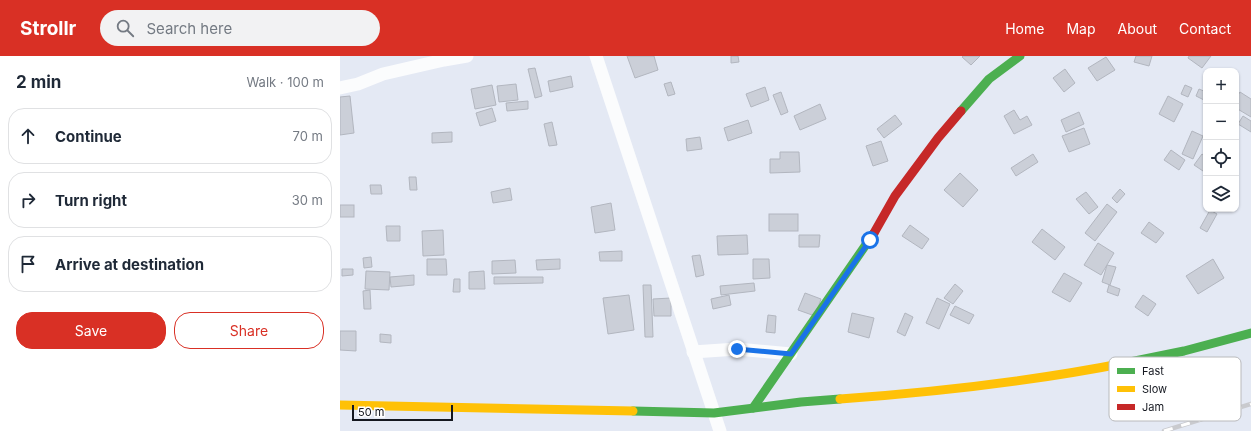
<!DOCTYPE html>
<meta charset="utf-8">
<style>
body{margin:0;font-family:Inter,sans-serif;background:#f2f2f3;color:#1f2937}
.controls{position:absolute;right:12px;top:12px;display:grid;overflow:hidden;border-radius:8px;box-shadow:0 1px 3px #0004}
.controls button{width:36px;height:36px;display:grid;place-items:center;padding:0;border:0;border-bottom:1px solid #e0e1e3;background:#fff;color:#1f2937;font:20px sans-serif}
.scale{position:absolute;left:12px;bottom:10px;width:101px;box-sizing:border-box;padding-left:4px;border:2px solid #151820;border-top:0;font-size:11px;line-height:14px;white-space:nowrap;color:#151820;-webkit-text-stroke:3px #fff;paint-order:stroke}
.stop{position:absolute;width:12px;height:12px;margin:-9px;border:3px solid #1a73e8;border-radius:50%;background:#fff}
.stop.end{background:#1a73e8;border-color:#fff;box-shadow:0 1px 4px #0008}
.list{margin:0;padding:0;list-style:none}
h2{display:flex;justify-content:space-between;align-items:center;height:52px;margin:0;padding:0 16px;font-size:17px}
h2 small{font-size:13px;font-weight:400;color:#747a83}
.list li{display:grid;grid-template-columns:26px 1fr auto;gap:12px;align-items:center;box-sizing:border-box;height:56px;margin:0 8px 8px;padding:0 8px;border:1px solid #e0e1e3;border-radius:16px}
.list b{display:block;font-size:15px;white-space:nowrap}
.list em{font-size:13px;font-style:normal;color:#747a83}
.actions{display:flex;gap:8px;padding:12px 16px}
.actions a{flex:1;padding:9px 0;border:1px solid #d93025;border-radius:16px;text-align:center;font-size:14px;color:#d93025}
.actions .main{background:#d93025;color:#fff}
.icon{flex:none;width:22px;height:22px;fill:none;stroke:currentColor;stroke-width:2;stroke-linecap:round;stroke-linejoin:round}
.map{position:relative;flex:none;width:911px;height:375px;overflow:hidden}
header{display:flex;align-items:center;gap:24px;box-sizing:border-box;height:56px;padding:0 20px;background:#d93025;color:#fff}
header strong{font-size:19px}
nav{display:flex;gap:22px;margin-inline-start:auto;font-size:14px}
.search{width:280px;height:36px;background:#f2f2f3;display:flex;align-items:center;gap:10px;box-sizing:border-box;padding:0 14px;border-radius:22px;color:#747a83;font-size:15px}
main{display:flex}
aside{flex:1;background:#fff}
.map>svg:first-child{display:block}
.building{fill:#cbcfd8;stroke:#b2b6bf}
.lines{fill:none;stroke-linecap:round;stroke-linejoin:round}
.street{stroke:#fbfcfd;stroke-width:13}
.fast{stroke:#4caf50;stroke-width:9}
.slow{stroke:#ffc107;stroke-width:9}
.jam{stroke:#c62828;stroke-width:9}
.rail-casing{stroke:#c9cace;stroke-width:4.5}
.rail{stroke:#fff;stroke-width:3;stroke-dasharray:9;stroke-linecap:butt}
.route{stroke:#1a73e8;stroke-width:5}
.key{fill:#fff;stroke:#b9babc;stroke-width:1}
.key-label{font-size:11px;fill:#151820}
</style>
<header>
<strong>Strollr</strong>
<div class="search"><svg class="icon" aria-label="search" viewBox="0 0 24 24"><circle cx="10" cy="10" r="6"/><path d="M15 15l6 6"/></svg>Search here</div>
<nav><a>Home</a><a>Map</a><a>About</a><a>Contact</a></nav>
</header>
<main>
<aside>
<h2>2 min<small>Walk · 100 m</small></h2>
<ul class="list">
<li><svg class="icon" aria-label="ahead" viewBox="0 0 24 24"><path d="M12 20V5M6 11l6-6 6 6"/></svg><div><b>Continue</b></div><em>70 m</em></li>
<li><svg class="icon" aria-label="right" viewBox="0 0 24 24"><path d="M7 20v-9h11M14 6l5 5-5 5"/></svg><div><b>Turn right</b></div><em>30 m</em></li>
<li><svg class="icon" aria-label="arrive" viewBox="0 0 24 24"><path d="M6 21V4h12l-3 4 3 4H6"/></svg><div><b>Arrive at destination</b></div></li>
</ul>
<div class="actions"><a class="main">Save</a><a>Share</a></div>
</aside>
<div class="map">
<svg width="911" height="375" viewBox="0 0 911 375">
<rect width="100%" height="100%" fill="#e4e9f4"/>
<!-- building -->
<g class="building">
<path d="M287,0H314L318,14L295,22Z"/>
<path d="M391,0H398L399,6L391,7Z"/>
<path d="M623,0H640L631,9L622,1Z"/>
<path d="M796,0H812L809,10L794,6Z"/>
<path d="M849,0H871L862,12L848,2Z"/>
<path d="M766,1L775,14L757,25L748,12Z"/>
<path d="M195,12L202,40L195,42L188,13Z"/>
<path d="M725,13L735,27L724,36L713,22Z"/>
<path d="M231,20L233,31L210,36L208,25Z"/>
<path d="M331,26L335,38L328,40L324,28Z"/>
<path d="M176,28L178,44L159,46L157,30Z"/>
<path d="M152,29L156,49L135,53L131,33Z"/>
<path d="M845,29L852,32L848,41L841,38Z"/>
<path d="M425,31L429,44L411,51L406,38Z"/>
<path d="M859,33L866,36V45L856,40Z"/>
<path d="M441,36L448,56L441,59L433,39Z"/>
<path d="M900,36L911,43V61L896,52V42Z"/>
<path d="M10,40L14,77L0,79V41Z"/>
<path d="M828,40L843,48L834,66L819,58Z"/>
<path d="M188,45V53L167,55L166,47Z"/>
<path d="M480,48L486,63L460,74L454,60Z"/>
<path d="M152,52L156,65L140,70L136,57Z"/>
<path d="M674,54L680,64L687,60L692,69L674,78L664,60Z"/>
<path d="M739,56L744,68L726,76L721,64Z"/>
<path d="M555,59L562,68L544,82L537,73Z"/>
<path d="M903,60L911,65V76L898,68Z"/>
<path d="M408,64L412,77L388,85L384,72Z"/>
<path d="M212,66L217,89L209,90L204,68Z"/>
<path d="M744,72L750,88L729,96L722,80Z"/>
<path d="M852,75L863,80L853,103L842,98Z"/>
<path d="M112,76V86L92,87V77Z"/>
<path d="M360,81L362,93L347,95L346,83Z"/>
<path d="M541,85L548,105L533,110L526,90Z"/>
<path d="M831,94L845,104L839,114L824,104Z"/>
<path d="M440,96H459L460,116L430,117V103H440Z"/>
<path d="M693,98L698,106L676,120L671,112Z"/>
<path d="M862,98L866,101V117L854,109Z"/>
<path d="M620,117L638,134L623,151L604,134Z"/>
<path d="M69,121H76L77,134H70Z"/>
<path d="M30,129H41L42,138H31Z"/>
<path d="M170,132L172,144L153,147L151,136Z"/>
<path d="M780,133L785,138L777,147L772,142Z"/>
<path d="M746,136L758,151L749,158L736,143Z"/>
<path d="M271,147L275,174L255,177L251,151Z"/>
<path d="M767,148L777,156L755,185L745,177Z"/>
<rect x="0" y="149" width="14" height="12"/>
<path d="M870,154L877,158L867,176L860,172Z"/>
<rect x="429" y="158" width="29" height="17"/>
<path d="M809,166L824,177L816,187L801,177Z"/>
<path d="M570,169L589,183L582,193L562,180Z"/>
<path d="M46,170H60V185H47Z"/>
<path d="M702,173L725,191L715,204L692,186Z"/>
<path d="M103,174L104,199L83,200L82,175Z"/>
<path d="M407,179L408,198L378,199L377,180Z"/>
<path d="M459,179H480L479,191H459Z"/>
<path d="M758,187L774,197L761,219L744,209Z"/>
<path d="M282,195V205H260L259,196Z"/>
<path d="M360,199L364,219L356,221L352,200Z"/>
<path d="M31,201L32,211L24,212L23,202Z"/>
<path d="M87,203H106L107,219H87Z"/>
<path d="M220,203V213L197,214L196,204Z"/>
<path d="M413,203H429L430,222L413,223Z"/>
<path d="M873,203L884,222L858,238L846,220Z"/>
<path d="M175,204L176,217L152,218V205Z"/>
<path d="M767,209L776,211L770,229L762,226Z"/>
<path d="M2,213H13V219L2,220Z"/>
<path d="M26,215L50,216L49,234L25,233Z"/>
<path d="M144,215L145,233H129V216Z"/>
<path d="M724,217L742,227L730,246L712,236Z"/>
<path d="M74,219V229L51,231L50,221Z"/>
<path d="M154,221H203V227L154,228Z"/>
<path d="M114,223H120V236H113Z"/>
<path d="M414,227L415,235L381,239L380,230Z"/>
<path d="M615,228L623,235L613,248L604,242Z"/>
<path d="M303,229H311L313,281H305Z"/>
<path d="M769,229L780,233L778,240L767,236Z"/>
<path d="M30,234L31,253H24L23,235Z"/>
<path d="M465,237L481,243L475,260L458,254Z"/>
<path d="M289,239L294,274L268,278L263,242Z"/>
<path d="M389,239L391,249L373,253L371,243Z"/>
<path d="M803,239L816,248L808,260L795,251Z"/>
<path d="M331,242V260H314L313,243Z"/>
<path d="M597,242L610,248L599,273L586,267Z"/>
<path d="M615,250L634,259L629,268L610,259Z"/>
<path d="M512,257L534,262L529,282L508,276Z"/>
<path d="M565,257L573,261L565,280L557,276Z"/>
<path d="M428,259L436,260L435,277L426,276Z"/>
<path d="M0,275H16V295L0,294Z"/>
<path d="M40,278L51,279V287L40,286Z"/>
</g>
<g class="lines">
<!-- street -->
<g class="street">
<path d="M256,0L380,375"/>
<path d="M0,32L18,28L43,18L104,4L127,0"/>
<path d="M353,296L397,293L451,298"/>
</g>
<!-- fast -->
<g class="fast">
<path d="M621,55L649,23L680,0"/>
<path d="M790,306L844,295L911,277"/>
<path d="M413,352L534,177"/>
<path d="M293,355L374,357L461,346L500,343"/>
</g>
<!-- slow -->
<g class="slow">
<path d="M500,343C597,336 695,325 790,306"/>
<path d="M0,349L293,355"/>
</g>
<!-- jam -->
<path class="jam" d="M534,177L555,140L598,82L621,55"/>
<defs>
<path id="rail" d="M824,375L911,348"/>
</defs>
<!-- rail casing -->
<use href="#rail" class="rail-casing"/>
<!-- rail -->
<use href="#rail" class="rail"/>
</g>
<g class="lines">
<!-- route -->
<path class="route" d="M397,293L451,298L530,184"/>
</g>
<!-- legend -->
<rect x="769" y="301" width="132" height="64" rx="6" class="key"/>
<rect x="777" y="312" width="18" height="6" fill="#4caf50"/>
<rect x="777" y="330" width="18" height="6" fill="#ffc107"/>
<rect x="777" y="348" width="18" height="6" fill="#c62828"/>
<g class="key-label">
<text x="802" y="319">Fast</text>
<text x="802" y="337">Slow</text>
<text x="802" y="355">Jam</text>
</g>
</svg>
<div class="controls">
<button>+</button>
<button>−</button>
<button><svg class="icon" aria-label="locate" viewBox="0 0 24 24"><circle cx="12" cy="12" r="6"/><path d="M12 2v4M12 18v4M2 12h4M18 12h4"/></svg></button>
<button><svg class="icon" aria-label="layers" viewBox="0 0 24 24"><path d="M12 4l9 5-9 5-9-5zM3 14l9 5 9-5"/></svg></button>
</div>
<div class="scale">50 m</div>
<div class="stop" style="left:530px;top:184px"></div>
<div class="stop end" style="left:397px;top:293px"></div>
</div>
</main>
